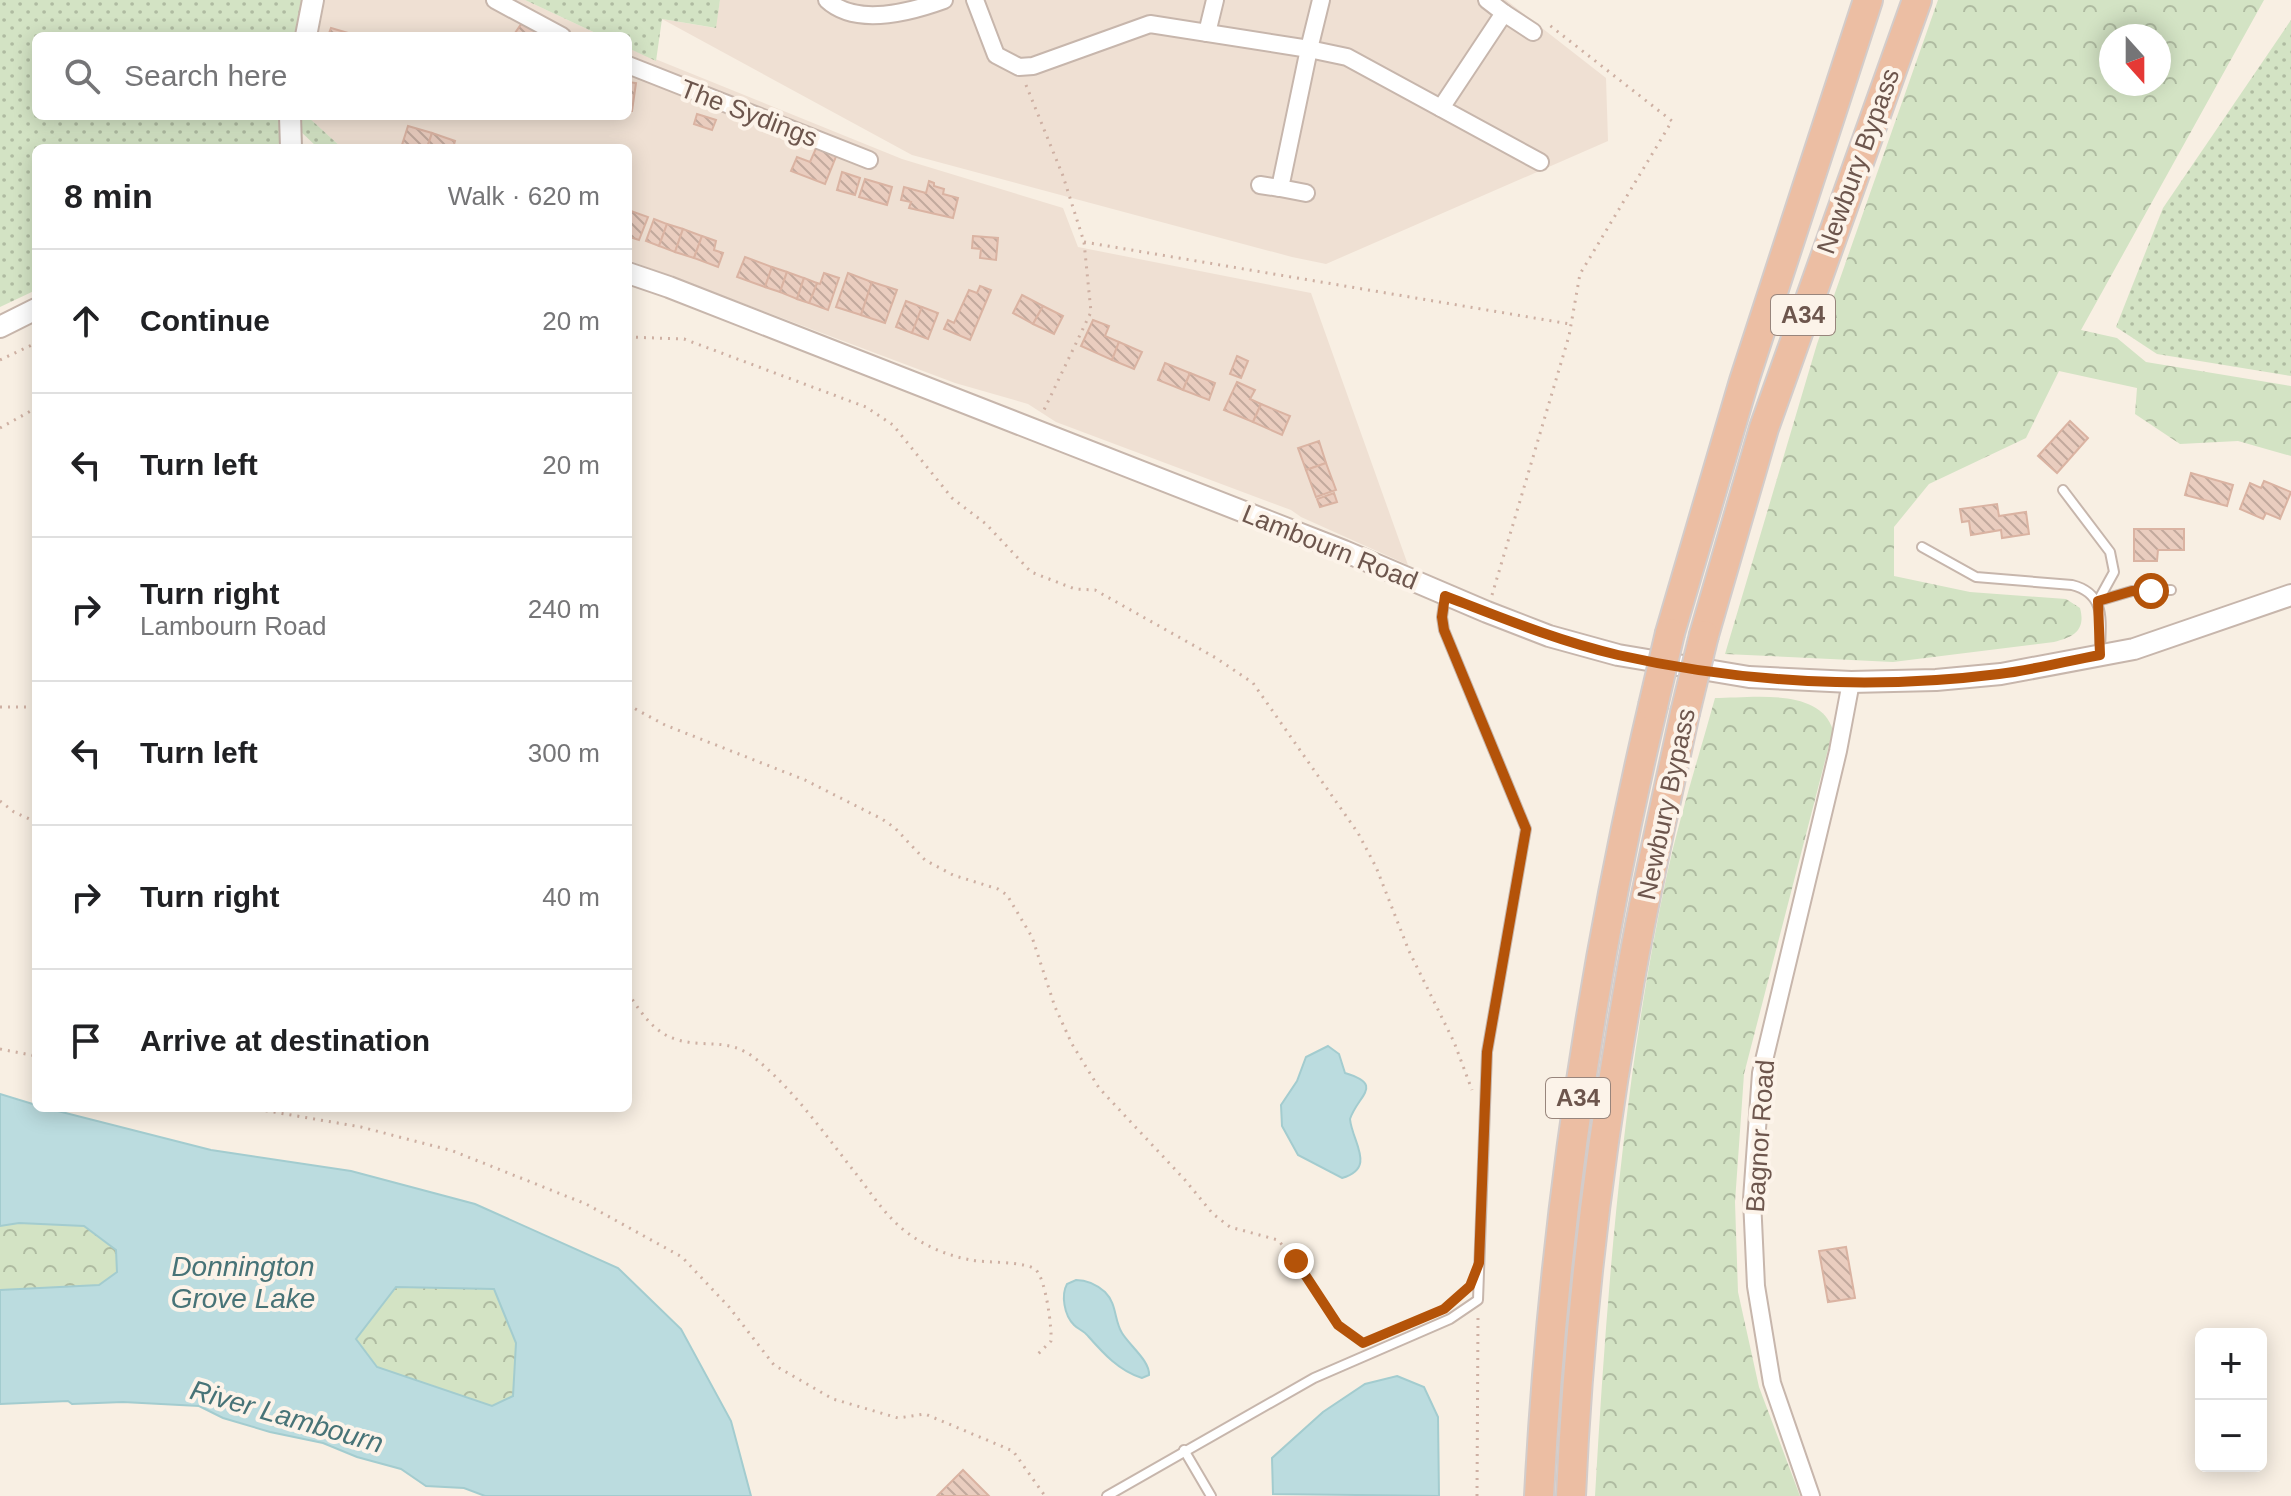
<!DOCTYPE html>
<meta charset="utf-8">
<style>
body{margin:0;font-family:Helvetica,sans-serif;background:#f6f6f6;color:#202124}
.controls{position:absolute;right:24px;bottom:24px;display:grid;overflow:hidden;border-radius:12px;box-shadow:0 4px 20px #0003}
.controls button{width:72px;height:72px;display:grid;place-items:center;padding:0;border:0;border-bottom:2px solid #e0e0e0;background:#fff;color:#202124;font:40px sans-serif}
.compass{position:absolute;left:2099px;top:24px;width:72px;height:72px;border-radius:50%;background:#fff;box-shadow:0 4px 20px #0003;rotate:159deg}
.stop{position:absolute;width:24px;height:24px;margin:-18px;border:6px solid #b45309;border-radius:50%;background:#fff}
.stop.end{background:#b45309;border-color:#fff;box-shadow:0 2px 8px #0008}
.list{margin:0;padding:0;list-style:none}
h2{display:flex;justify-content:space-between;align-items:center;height:104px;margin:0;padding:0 32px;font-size:34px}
h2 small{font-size:26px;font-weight:400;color:#757577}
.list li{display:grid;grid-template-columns:52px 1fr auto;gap:24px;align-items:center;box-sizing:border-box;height:144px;padding:0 32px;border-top:2px solid #e0e0e0}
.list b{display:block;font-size:30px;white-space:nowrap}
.list p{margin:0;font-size:26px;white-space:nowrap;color:#757577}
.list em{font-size:26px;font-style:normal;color:#757577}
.icon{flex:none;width:44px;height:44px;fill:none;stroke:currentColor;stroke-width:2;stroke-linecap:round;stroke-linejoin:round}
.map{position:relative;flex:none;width:2291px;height:1496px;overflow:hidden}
.search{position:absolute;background:#fff;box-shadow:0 4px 20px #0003;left:32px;top:32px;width:600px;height:88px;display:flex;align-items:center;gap:20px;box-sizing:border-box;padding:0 28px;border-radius:12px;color:#757577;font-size:30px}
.panel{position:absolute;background:#fff;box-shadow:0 4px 20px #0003;left:32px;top:144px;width:600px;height:968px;border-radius:12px}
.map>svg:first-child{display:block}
.residential{fill:#efe0d3}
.green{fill:url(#green-dots)}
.forest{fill:url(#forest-crowns);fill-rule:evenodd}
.water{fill:#bbdcdf;stroke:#a3cccf;stroke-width:2;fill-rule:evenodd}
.building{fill:url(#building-back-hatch);stroke:#dab3a2;stroke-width:2}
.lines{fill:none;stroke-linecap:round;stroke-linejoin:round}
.service-casing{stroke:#c7b6ac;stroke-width:12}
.minor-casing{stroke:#c7b6ac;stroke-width:20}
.tertiary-casing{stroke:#c7b6ac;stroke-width:24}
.trunk-casing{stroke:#d3ccca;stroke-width:32}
.path{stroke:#ceb0a3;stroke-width:3;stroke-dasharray:2 6;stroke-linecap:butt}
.service{stroke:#fff;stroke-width:8}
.minor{stroke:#fff;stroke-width:16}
.tertiary{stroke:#fff;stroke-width:20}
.trunk{stroke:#ecbea3;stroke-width:28}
.trunk-bridge-casing{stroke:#d3ccca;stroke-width:32;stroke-linecap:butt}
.trunk-bridge{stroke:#ecbea3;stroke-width:28}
.route{stroke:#b45309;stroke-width:10}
.labels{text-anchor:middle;stroke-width:8;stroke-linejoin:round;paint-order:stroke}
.shield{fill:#fcf3e9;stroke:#98857c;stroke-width:2}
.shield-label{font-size:24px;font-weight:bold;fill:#6d564d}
.street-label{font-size:26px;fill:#6d564d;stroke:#fcf3e9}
.water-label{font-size:28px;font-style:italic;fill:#477377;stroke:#fcf3e9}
</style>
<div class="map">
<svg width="2291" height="1496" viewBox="0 0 2291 1496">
<defs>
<pattern id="green-dots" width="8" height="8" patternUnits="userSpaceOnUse" patternTransform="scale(2)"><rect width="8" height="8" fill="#d3e3c4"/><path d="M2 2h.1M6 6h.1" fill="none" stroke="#afbba1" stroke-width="1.8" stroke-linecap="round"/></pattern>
<pattern id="forest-crowns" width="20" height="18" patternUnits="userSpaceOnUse" patternTransform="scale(2)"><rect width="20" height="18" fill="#d3e3c4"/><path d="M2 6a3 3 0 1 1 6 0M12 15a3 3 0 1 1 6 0" fill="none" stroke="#afbba1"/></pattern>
<pattern id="building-back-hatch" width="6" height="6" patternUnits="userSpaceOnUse" patternTransform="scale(2)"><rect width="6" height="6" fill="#eacdbf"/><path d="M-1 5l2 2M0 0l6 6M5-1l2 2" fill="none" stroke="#c2a99d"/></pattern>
</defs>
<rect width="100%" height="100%" fill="#f8efe3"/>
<!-- residential -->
<g class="residential">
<path d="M325,0H525L602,36H316Z"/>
<path d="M720,0H1506L1606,78L1608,141L1326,264L1292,257L912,155L662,19L715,28Z"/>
<path d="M628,48L902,159L1063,208L1078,247L1311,293L1408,565L1301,517L1291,510L1056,422L1028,404L955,383L628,260V148H342L307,116H628Z"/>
</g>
<!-- green -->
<g class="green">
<path d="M0,0H306L299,36H36V116H284L278,148H36V290L0,307Z"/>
<path d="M525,0H720L716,28L662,19L656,61L628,48V36H602Z"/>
<path d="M2291,20V376L2157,354L2116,327L2163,208Z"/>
<path d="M298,116H307L342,148H318L296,127Z"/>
</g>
<!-- forest -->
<g class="forest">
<path d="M1938,0H2264L2081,330L2117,338L2146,362L2291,386V456L2238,441L2180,444L2135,414L2137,388L2059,371L2026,438L1929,484L1894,527V576L1970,592L2066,599L2080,608C2086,630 2074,637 2054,642L1893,662L1725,654L1817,344ZM2159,36V84H2111V36Z"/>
<path d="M1715,698C1751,698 1820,687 1833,730L1744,1074L1735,1202L1738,1292L1759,1387L1800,1496H1595C1607,1287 1623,1079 1667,874C1680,815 1699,756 1715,698Z"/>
<path d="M18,1223L84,1226L116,1250L117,1272L99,1285L0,1290V1226Z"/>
<path d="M396,1287L494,1288L516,1343L513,1396L492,1407L377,1367L355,1339Z"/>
</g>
<!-- water -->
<g class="water">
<path d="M1328,1046L1339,1054L1345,1073C1385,1085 1358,1095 1350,1119C1352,1142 1377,1168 1342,1178L1298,1155L1282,1126L1281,1105L1297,1081L1306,1057Z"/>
<path d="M0,1094L36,1105V1108H46L211,1150L351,1171L475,1204L618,1268L681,1329L731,1421L751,1496H485L464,1488L426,1486L401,1469L357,1457L323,1443L270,1432L223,1418L199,1406L123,1402L72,1404L68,1401L0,1404V1290L99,1285L117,1272L116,1250L84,1226L19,1223L0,1226ZM396,1287L494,1289L516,1343L513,1396L492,1406L377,1367L356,1339Z"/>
<path d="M1076,1280C1087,1280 1097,1285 1105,1292C1117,1304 1114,1320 1122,1333C1130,1346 1150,1361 1149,1375L1142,1378C1119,1371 1103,1353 1088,1336C1084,1331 1078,1329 1074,1325C1064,1315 1061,1295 1067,1284Z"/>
<path d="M1397,1376L1424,1387L1438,1417L1439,1496L1273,1494L1272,1458L1323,1412L1365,1384Z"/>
</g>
<!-- building -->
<g class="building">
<path d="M524,20L548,36H513Z"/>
<path d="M331,28L348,33L347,36H328Z"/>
<path d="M628,82L636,83L632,111H628Z"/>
<path d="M697,114L716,120L712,130L694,124Z"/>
<path d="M408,126L432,133L427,148L402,145Z"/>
<path d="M432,133L455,141L453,148H427Z"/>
<path d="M817,146L837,154L825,184L791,171L797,157L810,162Z"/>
<path d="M842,172L860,178L855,195L837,190Z"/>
<path d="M865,179L892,187L887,205L859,197Z"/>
<path d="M929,181L934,183V186L944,189L943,194L958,198L953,218L909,208L911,202L901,200L904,187L926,193Z"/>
<path d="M628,210L648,217L639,240L630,237L628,241Z"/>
<path d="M654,219L667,224L659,246L646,241Z"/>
<path d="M667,224L683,229L675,252L659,246Z"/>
<path d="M683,229L702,236L694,258L675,252Z"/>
<path d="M702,236L716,241L714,250L723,253L718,267L694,258Z"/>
<path d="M973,236L998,238L996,260L980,258L981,249L972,248Z"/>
<path d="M745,257L772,267L765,287L737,277Z"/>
<path d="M772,267L787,272L780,292L765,287Z"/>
<path d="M787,272L804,278L797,299L780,292Z"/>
<path d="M824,273L839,278L828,310L809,303L817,283L820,284Z"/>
<path d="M848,273L872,282L861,315L836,307Z"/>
<path d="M804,278L817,283L809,303L797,299Z"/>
<path d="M872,282L897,290L885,323L861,315Z"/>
<path d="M980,286L991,290L970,340L944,329L948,320L954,323L969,290L977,293Z"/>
<path d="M1022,295L1043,306L1033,324L1013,313Z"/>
<path d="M906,301L922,307L912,333L896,327Z"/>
<path d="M1043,306L1063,316L1054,334L1033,324Z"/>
<path d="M922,307L938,313L928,339L912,333Z"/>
<path d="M1093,320L1109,326L1105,336L1119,342L1112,360L1081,346Z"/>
<path d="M1119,342L1142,352L1134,369L1112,360Z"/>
<path d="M1237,356L1248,361L1241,378L1230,374Z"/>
<path d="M1165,363L1190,373L1183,390L1158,380Z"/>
<path d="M1190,373L1215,383L1209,400L1183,390Z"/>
<path d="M1237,382L1255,390L1250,399L1261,404L1253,422L1224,410Z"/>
<path d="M1261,404L1290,416L1282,435L1253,422Z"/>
<path d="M2070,421L2088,438L2057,473L2038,456Z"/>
<path d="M1319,441L1326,463L1306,470L1298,448Z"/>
<path d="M1326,463L1336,490L1316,497L1306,470Z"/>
<path d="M2191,473L2233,485L2227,506L2185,495Z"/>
<path d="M2264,481L2291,492L2280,519L2266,513L2263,519L2240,509L2250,483L2261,488Z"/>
<path d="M1334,493L1337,502L1320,507L1317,499Z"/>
<path d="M1997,504L1999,516L2026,512L2029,534L2002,538L2001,530L1971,535L1969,521L1962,522L1960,509Z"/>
<path d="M2134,529H2184V550H2158L2157,561H2134Z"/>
<path d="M1846,1247L1855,1298L1828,1302L1819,1251Z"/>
<path d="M963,1470L989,1496H937Z"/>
</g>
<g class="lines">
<defs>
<g id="service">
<path d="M2063,490L2110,552L2114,572L2098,601"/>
<path d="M1922,547L1976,577L2072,585C2108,594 2100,624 2100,654"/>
<path d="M2098,601L2132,591L2171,590"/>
<path d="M1184,1450L1211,1496"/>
<path d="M1107,1496L1314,1378L1450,1319L1478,1300L1487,1052L1526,829L1444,630L1442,617L1445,596"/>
</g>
<g id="minor">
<path d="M495,0L562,36"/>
<path d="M827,0C856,27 911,12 944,0"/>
<path d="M975,0L996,55L1019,67L1033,66L1150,24L1309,49L1280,188L1306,193"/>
<path d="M1321,0L1309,49L1347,57L1540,162"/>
<path d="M1487,0L1504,13"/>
<path d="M1207,33L1215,0"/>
<path d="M628,65L869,160"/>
<path d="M1441,108L1504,13L1533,32"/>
<path d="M1260,185L1280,188"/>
<path d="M1811,1496L1772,1383L1756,1286L1752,1199L1761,1073L1838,751L1851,682"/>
</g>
<g id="tertiary">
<path d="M306,36L313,0"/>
<path d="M290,116L291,148"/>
<path d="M628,273L669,287L1344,551L1487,612L1549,636L1618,655L1749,677L1851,682L1936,680L2001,674L2134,649L2291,595"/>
<path d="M0,327L36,309"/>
</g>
<g id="trunk">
<path d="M1670,633L1744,381L1868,0"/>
<path d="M1704,635L1764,428L1917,0"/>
<path d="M1539,1496C1553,1229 1592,966 1653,706"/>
<path d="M1571,1496C1578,1333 1597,1169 1625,1009C1641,910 1664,811 1685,713"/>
</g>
</defs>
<!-- service casing -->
<use href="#service" class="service-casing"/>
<!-- minor casing -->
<use href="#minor" class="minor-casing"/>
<!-- tertiary casing -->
<use href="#tertiary" class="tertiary-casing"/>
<!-- trunk casing -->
<use href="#trunk" class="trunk-casing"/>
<!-- path -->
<g class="path">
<path d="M1026,85L1063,176L1084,242L1091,312L1043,412"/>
<path d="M1084,242L1570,324"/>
<path d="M628,337L684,339L866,407L893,425L952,498L986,524L1031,572L1075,589L1095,590L1216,658L1253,683L1358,833L1376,867L1409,951L1454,1042L1472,1090"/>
<path d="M0,360L36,343"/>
<path d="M0,428L36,408"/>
<path d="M1492,595L1569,336L1580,274L1672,121L1548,24"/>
<path d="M628,705L665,725L805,780L882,819L895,828L925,860L953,875L998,889L1007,895L1032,937L1055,1007L1072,1044L1099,1088L1185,1180L1213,1214L1230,1227L1278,1240L1296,1261L1338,1325L1361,1341"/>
<path d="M0,707H36"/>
<path d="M0,801L14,812L36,822"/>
<path d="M628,993C640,1011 653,1032 675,1039C705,1049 727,1036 756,1059C795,1091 826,1136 857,1175C873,1196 887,1218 909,1234C927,1247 949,1256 971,1260C986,1263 1026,1261 1036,1270C1046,1280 1052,1328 1051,1341L1036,1356"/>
<path d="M0,1049L36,1056"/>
<path d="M250,1108L361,1127L453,1151L586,1204L682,1257L729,1307L774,1365L833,1399L898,1418L925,1414L1013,1451L1045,1496"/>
<path d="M1477,1496L1478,1316"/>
</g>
<!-- service -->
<use href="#service" class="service"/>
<!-- minor -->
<use href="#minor" class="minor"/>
<!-- tertiary -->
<use href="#tertiary" class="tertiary"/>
<!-- trunk -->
<use href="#trunk" class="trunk"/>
<defs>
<g id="trunk-bridge">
<path d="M1653,706L1670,633"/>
<path d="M1685,713L1704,635"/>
</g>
</defs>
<!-- trunk-bridge casing -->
<use href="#trunk-bridge" class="trunk-bridge-casing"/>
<!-- trunk-bridge -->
<use href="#trunk-bridge" class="trunk-bridge"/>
</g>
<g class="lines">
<!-- route -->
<path class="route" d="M1296,1261L1338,1325L1363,1343L1444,1309L1470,1286L1479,1263L1487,1052L1526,829L1444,630L1442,617L1445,596C1502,618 1558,641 1618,655C1742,683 1873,690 1999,674C2033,670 2067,661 2100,655L2098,601L2132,591H2151"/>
</g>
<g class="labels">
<!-- shield labels -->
<g class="shield">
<rect x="1771" y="295" width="64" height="40" rx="6"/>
<rect x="1546" y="1078" width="64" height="40" rx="6"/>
</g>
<g class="shield-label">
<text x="1803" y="323">A34</text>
<text x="1578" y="1106">A34</text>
</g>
<!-- street labels -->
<g class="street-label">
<text transform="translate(749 113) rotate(21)" y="9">The Sydings</text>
<text transform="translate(1858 161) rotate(-70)" y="9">Newbury Bypass</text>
<text transform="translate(1330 547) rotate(22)" y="9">Lambourn Road</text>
<text transform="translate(1666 804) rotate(-78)" y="9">Newbury Bypass</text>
<text transform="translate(1760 1136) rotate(-86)" y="9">Bagnor Road</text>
</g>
<!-- water labels -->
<g class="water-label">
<text x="243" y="1276">Donnington<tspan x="243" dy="32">Grove Lake</tspan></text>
<text transform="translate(287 1416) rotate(16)" y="10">River Lambourn</text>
</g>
</g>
</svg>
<div class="controls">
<button>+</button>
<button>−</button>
</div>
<svg class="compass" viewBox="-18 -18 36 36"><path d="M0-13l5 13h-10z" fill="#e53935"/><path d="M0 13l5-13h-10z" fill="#757577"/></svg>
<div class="stop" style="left:2151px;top:591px"></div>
<div class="stop end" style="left:1296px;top:1261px"></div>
<div class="search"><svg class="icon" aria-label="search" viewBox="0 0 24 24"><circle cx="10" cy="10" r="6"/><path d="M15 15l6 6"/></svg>Search here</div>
<section class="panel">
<h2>8 min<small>Walk · 620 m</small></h2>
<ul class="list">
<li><svg class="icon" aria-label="ahead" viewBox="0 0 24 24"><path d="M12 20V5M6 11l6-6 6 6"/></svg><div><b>Continue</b></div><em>20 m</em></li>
<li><svg class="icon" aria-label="left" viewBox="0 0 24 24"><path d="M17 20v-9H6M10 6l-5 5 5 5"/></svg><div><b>Turn left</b></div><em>20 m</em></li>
<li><svg class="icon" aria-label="right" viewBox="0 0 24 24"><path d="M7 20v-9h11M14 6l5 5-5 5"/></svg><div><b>Turn right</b><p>Lambourn Road</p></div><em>240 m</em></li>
<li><svg class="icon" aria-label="left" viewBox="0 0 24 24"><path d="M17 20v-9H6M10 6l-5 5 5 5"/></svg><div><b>Turn left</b></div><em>300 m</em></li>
<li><svg class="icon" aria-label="right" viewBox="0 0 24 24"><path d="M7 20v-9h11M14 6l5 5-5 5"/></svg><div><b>Turn right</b></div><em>40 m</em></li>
<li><svg class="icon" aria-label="arrive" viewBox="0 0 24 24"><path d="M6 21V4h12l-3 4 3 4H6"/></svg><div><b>Arrive at destination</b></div></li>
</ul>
</section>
</div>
